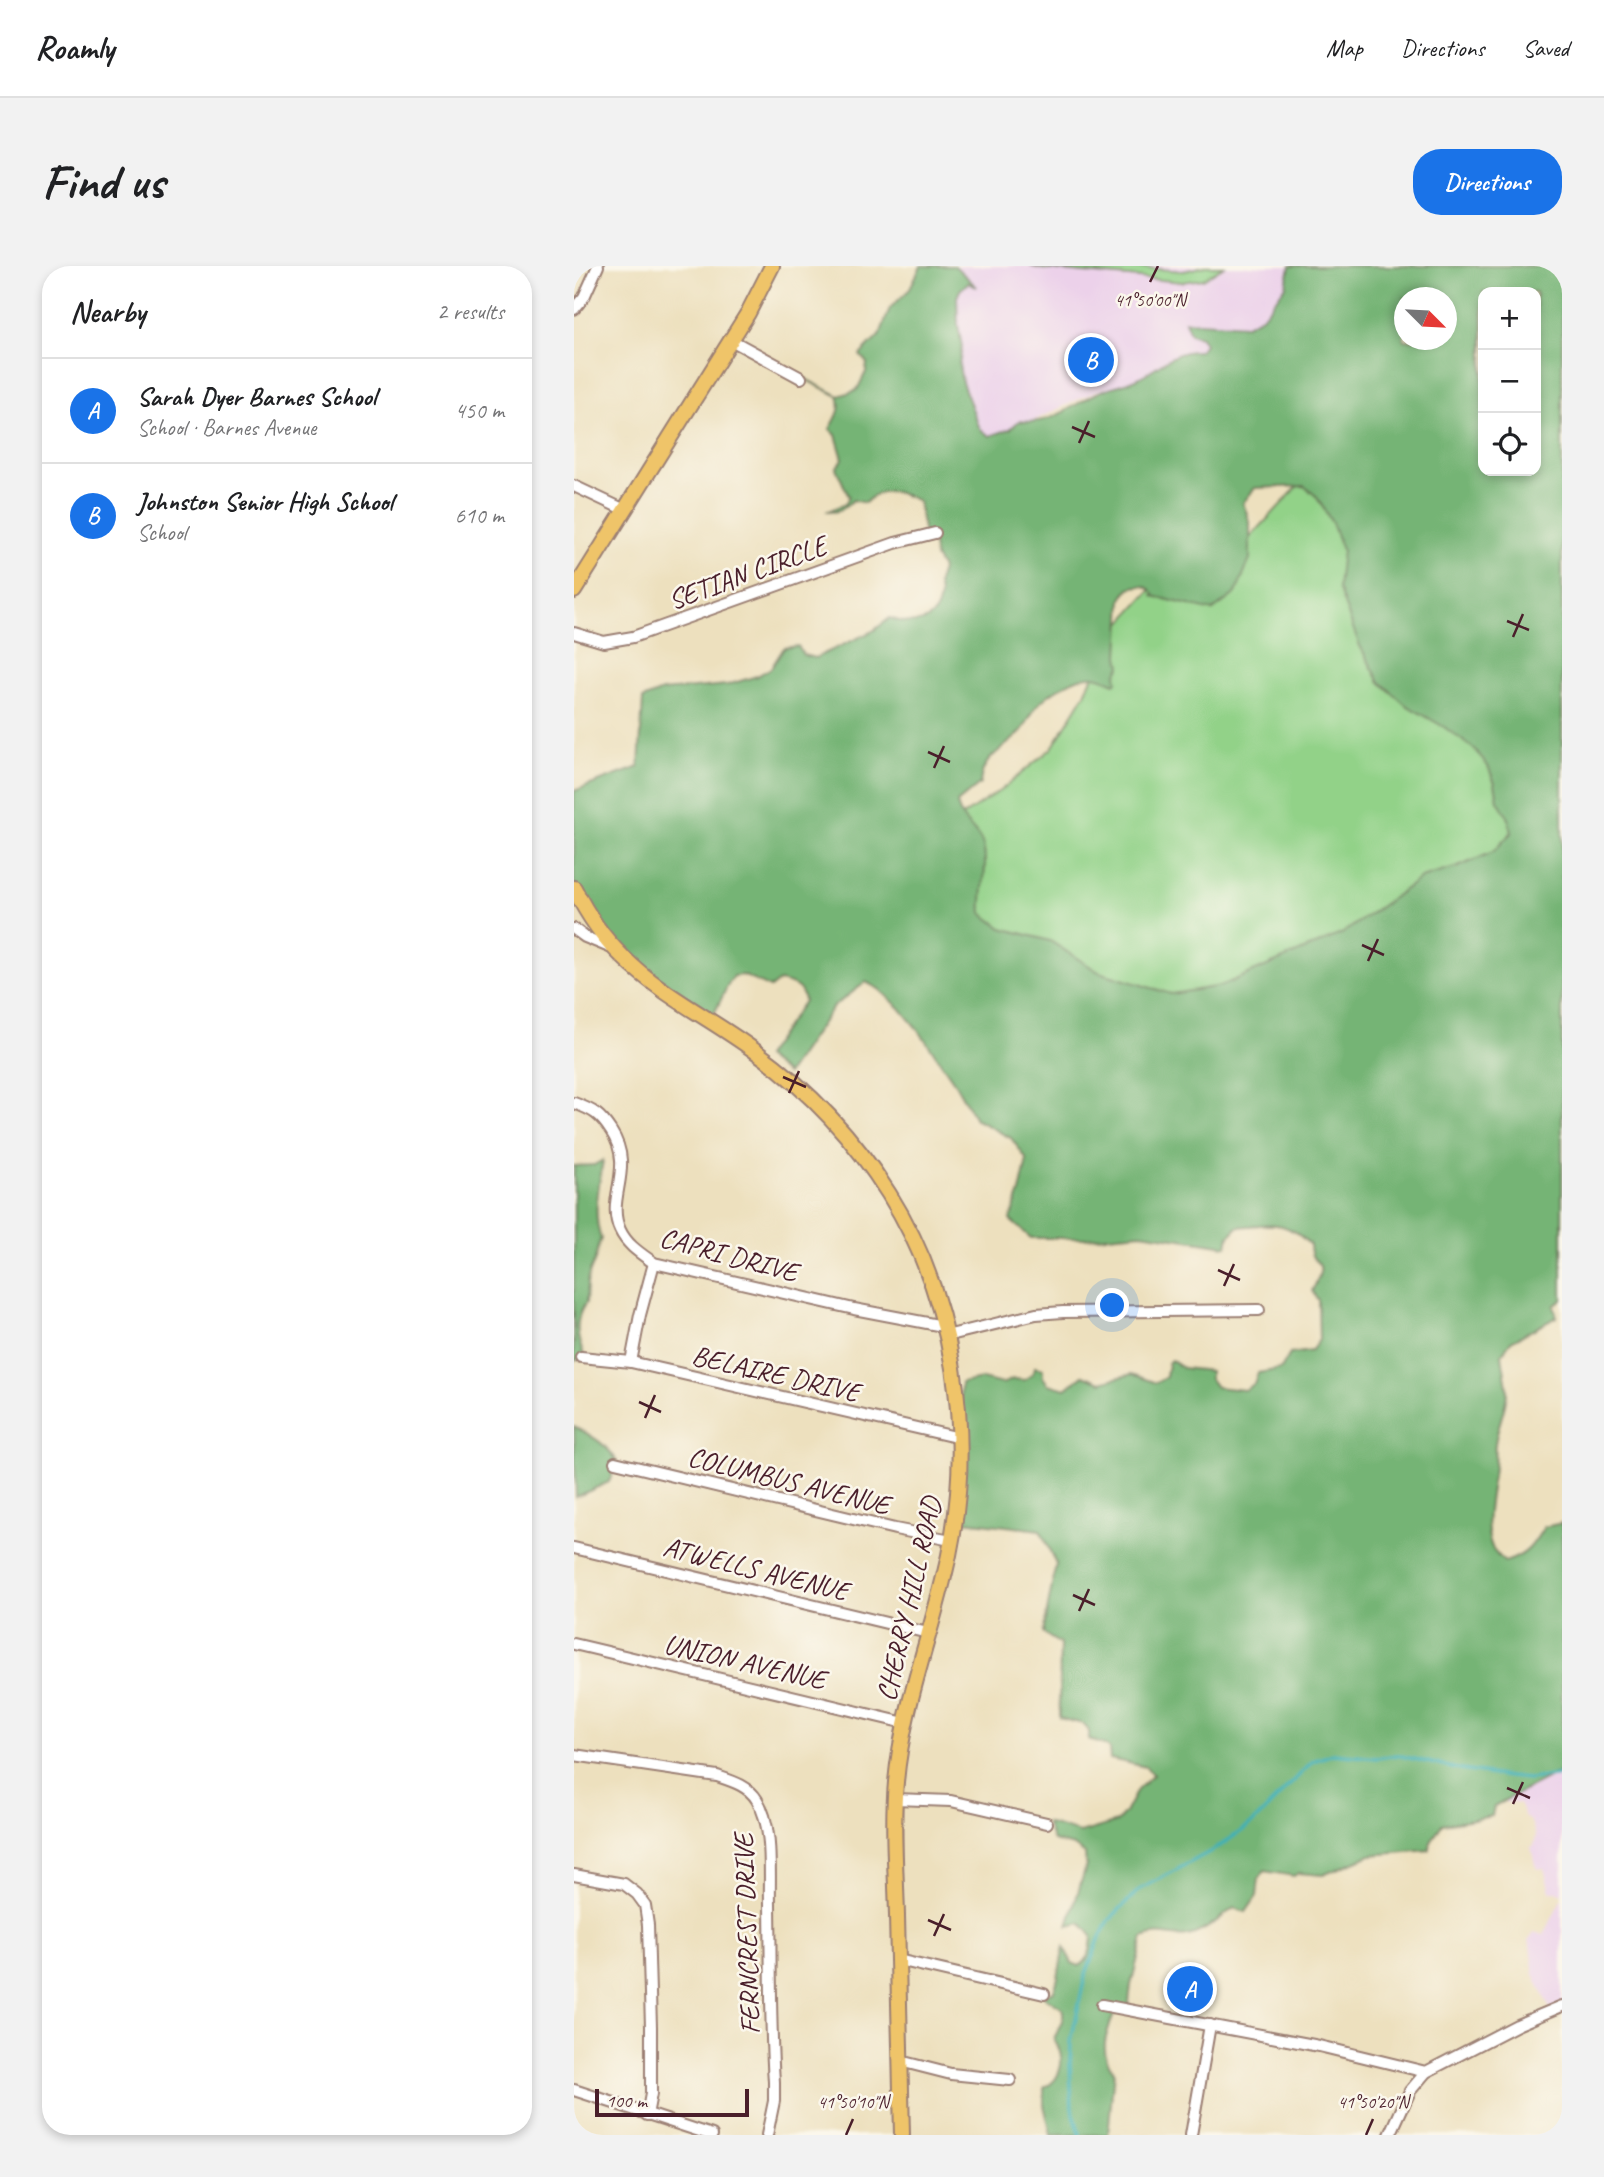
<!DOCTYPE html>
<meta charset="utf-8">
<style>
body{margin:0;font-family:Caveat,sans-serif;background:#f2f2f2;color:#202124}
.controls{position:absolute;right:21px;top:21px;display:grid;overflow:hidden;border-radius:14px;box-shadow:0 4px 10px #0003}
.controls button{width:63px;height:63px;display:grid;place-items:center;padding:0;border:0;border-bottom:2px solid #e0e0e0;background:#fff;color:#202124;font:35px sans-serif}
.compass{position:absolute;left:820px;top:21px;width:63px;height:63px;border-radius:50%;background:#fff;box-shadow:0 4px 10px #0003;rotate:114deg}
.scale{position:absolute;left:21px;bottom:18px;width:154px;box-sizing:border-box;padding-left:7px;border:4px solid #4a1f2b;border-top:0;font-size:19px;line-height:24px;white-space:nowrap;color:#4a1f2b;-webkit-text-stroke:5px #fbf7ec;paint-order:stroke}
.you{position:absolute;left:539px;top:1040px;width:24px;height:24px;margin:-18px;border:5px solid #fff;border-radius:50%;background:#1a73e8;box-shadow:0 0 0 10px #1a73e833}
.badge{display:grid;place-items:center;width:46px;height:46px;border-radius:50%;background:#1a73e8;color:#fff;font-size:23px;font-weight:700}
.pin{position:absolute;translate:-50% -50%;border:4px solid #fff;box-shadow:0 2px 7px #0006}
.list{margin:0;padding:0;list-style:none}
h2{display:flex;justify-content:space-between;align-items:center;height:91px;margin:0;padding:0 28px;font-size:30px}
h2 small{font-size:23px;font-weight:400;color:#757577}
.list li{display:grid;grid-template-columns:46px 1fr auto;gap:21px;align-items:center;box-sizing:border-box;height:105px;padding:0 28px;border-top:2px solid #e0e0e0}
.list b{display:block;font-size:26px;white-space:nowrap}
.list p{margin:0;font-size:23px;white-space:nowrap;color:#757577}
.list em{font-size:23px;font-style:normal;color:#757577}
.icon{flex:none;width:38px;height:38px;fill:none;stroke:currentColor;stroke-width:2;stroke-linecap:round;stroke-linejoin:round}
.map{position:relative;flex:none;width:988px;height:1869px;overflow:hidden;border-radius:28px}
header{display:flex;align-items:center;gap:42px;box-sizing:border-box;height:98px;padding:0 35px;background:#fff;border-bottom:2px solid #e0e0e0}
header strong{font-size:33px}
nav{display:flex;gap:38px;margin-inline-start:auto;font-size:24px}
.intro{display:flex;align-items:center;justify-content:space-between;box-sizing:border-box;height:168px;padding:0 42px}
h1{margin:0;font-size:49px}
.button{padding:18px 32px;border-radius:28px;background:#1a73e8;color:#fff;font-size:24px;font-weight:700}
main{display:flex;gap:42px;padding:0 42px}
aside{flex:1;background:#fff;border-radius:28px;box-shadow:0 4px 10px #0003}
.map>svg:first-child{display:block}
.built{fill:#ecd1ea}
.green{fill:#92d288;stroke:#6e785a;stroke-width:2}
.forest{fill:#75b474;stroke:#606a50;stroke-width:2;fill-rule:evenodd}
.lines{fill:none;stroke-linecap:round;stroke-linejoin:round}
.stream{stroke:#3fb0b6;stroke-width:3.5}
.minor-casing{stroke:#9c8074;stroke-width:14}
.major-casing{stroke:#9c8074;stroke-width:18}
.minor{stroke:#fff;stroke-width:10}
.major{stroke:#efc469;stroke-width:14}
.ticks{fill:none;stroke:#4a1f2b;stroke-width:2.5}
.labels{text-anchor:middle;stroke-width:5;stroke-linejoin:round;paint-order:stroke}
.street-label{font-size:28px;fill:#4a1f2b;stroke:#fbf7ec}
.ticks-label{font-size:18px;text-anchor:middle;fill:#4a1f2b;stroke:#fbf7ec;stroke-width:5;stroke-linejoin:round;paint-order:stroke}
</style>
<header>
<strong>Roamly</strong>
<nav><a>Map</a><a>Directions</a><a>Saved</a></nav>
</header>
<div class="intro"><h1>Find us</h1><a class="button">Directions</a></div>
<main>
<aside>
<h2>Nearby<small>2 results</small></h2>
<ul class="list">
<li><span class="badge">A</span><div><b>Sarah Dyer Barnes School</b><p>School · Barnes Avenue</p></div><em>450 m</em></li>
<li><span class="badge">B</span><div><b>Johnston Senior High School</b><p>School</p></div><em>610 m</em></li>
</ul>
</aside>
<div class="map">
<svg width="988" height="1869" viewBox="0 0 988 1869">
<rect width="100%" height="100%" fill="#fbf7ec"/>
<filter id="ink" filterUnits="userSpaceOnUse"><feTurbulence type="fractalNoise" baseFrequency=".0143" numOctaves="2"/><feDisplacementMap in="SourceGraphic" scale="14" xChannelSelector="R" yChannelSelector="G"/><feConvolveMatrix kernelMatrix="1 2 1 2 8 2 1 2 1" color-interpolation-filters="sRGB"/></filter>
<filter id="wash" filterUnits="userSpaceOnUse"><feTurbulence type="fractalNoise" baseFrequency=".00686" numOctaves="4" result="noise"/><feDisplacementMap in="SourceGraphic" scale="28" xChannelSelector="R" yChannelSelector="G"/><feGaussianBlur stdDeviation="1.57" result="paint"/><feColorMatrix in="noise" values="0 0 0 0 0 0 0 0 0 0 0 0 0 0 0 0 0 1.4 0 .05"/><feComposite in="paint" operator="in"/></filter>
<g filter="url(#wash)">
<rect width="100%" height="100%" fill="#ede0be"/>
<!-- built -->
<g class="built">
<path d="M374,0H988L962,26H909L872,32H830V62L522,125L387,189Z"/>
<path d="M988,1505V1629L983,1626H976L970,1602L964,1603L961,1599L957,1581L960,1579L962,1570L957,1556L951,1551L945,1538L929,1536Z"/>
<path d="M988,1632V1742L977,1745L960,1708L955,1673L960,1666L970,1669Z"/>
</g>
<!-- green -->
<g class="green">
<path d="M456,0H546L610,5L631,0H650L629,13L608,16L468,3Z"/>
<path d="M738,214L891,421L988,660L495,766L342,581L427,524L478,482L511,428L536,369L582,318L663,286L723,221Z"/>
</g>
<!-- forest -->
<g class="forest">
<path d="M347,0H381L403,21L394,17L386,24L383,31L384,59L388,81L385,99L388,116L406,163L416,170L436,163L445,155C478,160 497,139 525,126C537,120 550,119 562,113C586,102 596,84 626,85L631,78L627,71L616,68L611,55L672,59L688,51L712,20L716,0H988V1034L980,1040L983,1051L937,1075L928,1088C929,1100 933,1114 933,1126C932,1144 923,1160 921,1178C920,1185 921,1192 920,1200C918,1228 901,1277 931,1296C953,1289 959,1279 970,1261L988,1257V1505L920,1540L918,1550L868,1558L856,1578V1584L796,1589L749,1609L724,1607L720,1610L690,1605L685,1612L683,1630L672,1646L660,1642C647,1651 629,1668 612,1670C596,1673 587,1664 569,1672L557,1719L554,1744H542C533,1765 523,1785 540,1805L534,1869H477L470,1839V1822C489,1813 492,1790 480,1774L489,1752V1743L469,1730L480,1725C486,1710 486,1696 490,1681L498,1697L505,1700C516,1695 517,1681 518,1670L507,1657L494,1660L512,1600L511,1588L500,1580L479,1575L472,1557L506,1567L543,1556L551,1547L563,1524L579,1509L572,1501L536,1493L535,1483L530,1479L515,1473V1465L509,1458L485,1452L486,1378L469,1367L482,1298L466,1264L383,1254L387,1117L408,1113L428,1118L439,1113L451,1114L458,1108L461,1101L469,1103V1111L474,1118L492,1123L509,1109L527,1116L558,1108L582,1117L592,1111L594,1097L597,1094L609,1102L636,1105V1113L642,1121L671,1124L680,1118L684,1107L707,1103L716,1088L737,1085L745,1074L744,1034L738,1025C758,988 736,1004 736,979C711,953 698,958 664,961L655,970L653,980L567,967L510,972H457L436,954L446,926L453,894L437,872L401,853L382,819L346,766L326,742L305,723L292,716L259,741L213,808L191,791L230,735C228,720 219,718 205,715L196,722L169,709L160,710C149,724 146,740 136,754L59,701L0,622V525L65,501L69,433L88,425L153,419L183,410L197,402L210,382L224,380L229,389L241,392L299,365L316,352C338,360 363,360 366,330C367,326 364,323 364,319C363,315 367,308 368,303L361,291L359,278L350,269L344,235C324,225 308,219 291,237L279,234C272,241 264,248 254,245L271,238L275,231L262,202L269,193L262,169L256,163C262,152 269,143 264,130L227,111L265,130L283,124L292,106L293,97L286,89L306,69L316,42L335,24ZM909,26H962V205H909ZM830,32H872V74H830ZM730,220L742,230L758,257L768,284L764,322L786,380L806,416L832,439L870,461L900,483L914,500L921,517L924,535L933,549L938,566L919,586L884,601L847,612L769,667L647,720L597,728L525,706L476,675L428,662L408,647C406,626 415,600 409,579C402,560 387,559 383,537L406,518C408,491 427,485 445,468C453,460 456,448 463,440C473,428 504,408 520,410C527,411 534,414 541,417L543,415L542,408L547,400L545,390L548,333L555,322C566,319 573,318 580,328L579,330L638,345L662,327L676,293V256L669,237L681,222Z"/>
<path d="M29,894C25,920 18,947 27,973C23,980 23,989 20,996C12,1012 13,1018 12,1037C0,1052 2,1073 11,1091L0,1095V900L20,899Z"/>
<path d="M0,1160C16,1169 35,1179 43,1196L35,1216L2,1231Z"/>
</g>
<g class="lines">
<!-- stream -->
<path class="stream" d="M506,1869L498,1842L496,1799L497,1775L511,1710L526,1671L536,1653L565,1624L643,1582L679,1557L739,1495L759,1488L803,1492L823,1489L887,1504L935,1511L955,1513L988,1509"/>
</g>
</g>
<g filter="url(#ink)">
<g class="lines">
<defs>
<g id="minor">
<path d="M0,43L10,31L24,0"/>
<path d="M157,74L227,112"/>
<path d="M0,220L51,244"/>
<path d="M0,367L30,376L59,371L321,277L361,267"/>
<path d="M0,663L11,671L40,683"/>
<path d="M0,837C19,844 26,848 37,865C62,903 31,932 46,964C53,979 66,987 80,997L280,1043L369,1060"/>
<path d="M372,1070L462,1048L489,1046L685,1044"/>
<path d="M7,1091L57,1096L386,1172"/>
<path d="M57,1096L66,1049L80,997"/>
<path d="M41,1196L321,1263L377,1274"/>
<path d="M0,1282L354,1367"/>
<path d="M0,1378L331,1457"/>
<path d="M0,1489L143,1510C158,1515 175,1520 183,1534C200,1561 195,1608 196,1639C197,1698 196,1757 200,1816V1835L193,1869"/>
<path d="M321,1533L377,1535L473,1557"/>
<path d="M0,1609L50,1618L63,1628L71,1639L74,1659L77,1761V1828L73,1849"/>
<path d="M324,1694L470,1728"/>
<path d="M528,1739L745,1780L852,1806"/>
<path d="M326,1795L377,1808L436,1814"/>
<path d="M0,1824L138,1869"/>
<path d="M617,1869L636,1759"/>
<path d="M816,1869L836,1825L852,1806L943,1759L988,1740"/>
</g>
<g id="major">
<path d="M0,325L174,47L198,0"/>
<path d="M0,622C12,646 29,672 49,691C87,729 138,753 181,785C235,824 280,872 315,928C381,1033 400,1169 375,1289C359,1365 329,1438 322,1516C318,1560 322,1606 323,1650C324,1723 326,1796 328,1869"/>
</g>
</defs>
<!-- minor casing -->
<use href="#minor" class="minor-casing"/>
<!-- major casing -->
<use href="#major" class="major-casing"/>
<!-- minor -->
<use href="#minor" class="minor"/>
<!-- major -->
<use href="#major" class="major"/>
</g>
</g>
<!-- ticks -->
<path class="ticks" d="M576,16L584,0M498,161L521,171M505,177L515,155M933,355L955,364M939,371L949,348M354,486L376,496M360,502L370,480M788,679L810,689M794,695L804,673M209,811L232,821M215,827L225,805M644,1004L666,1014M650,1020L660,998M65,1136L87,1146M71,1152L81,1129M499,1329L521,1339M505,1345L515,1323M933,1522L956,1532M939,1538L949,1516M354,1654L377,1664M360,1670L370,1648M272,1869L279,1853M792,1869L799,1853"/>
<g class="labels">
<!-- street labels -->
<g class="street-label">
<text transform="translate(173 306) rotate(-20)" y="10">SETIAN CIRCLE</text>
<text transform="translate(155 988) rotate(15)" y="10">CAPRI DRIVE</text>
<text transform="translate(202 1107) rotate(13)" y="10">BELAIRE DRIVE</text>
<text transform="translate(215 1214) rotate(14)" y="10">COLUMBUS AVENUE</text>
<text transform="translate(182 1302) rotate(14)" y="10">ATWELLS AVENUE</text>
<text transform="translate(334 1333) rotate(-77)" y="10">CHERRY HILL ROAD</text>
<text transform="translate(171 1395) rotate(13)" y="10">UNION AVENUE</text>
<text transform="translate(172 1668) rotate(-92)" y="10">FERNCREST DRIVE</text>
</g>
</g>
<g class="ticks-label">
<text x="576" y="40">41°50'00"N</text>
<text x="279" y="1842">41°50'10"N</text>
<text x="799" y="1842">41°50'20"N</text>
</g>
</svg>
<div class="controls">
<button>+</button>
<button>−</button>
<button><svg class="icon" aria-label="locate" viewBox="0 0 24 24"><circle cx="12" cy="12" r="6"/><path d="M12 2v4M12 18v4M2 12h4M18 12h4"/></svg></button>
</div>
<svg class="compass" viewBox="-18 -18 36 36"><path d="M0-13l5 13h-10z" fill="#e53935"/><path d="M0 13l5-13h-10z" fill="#757577"/></svg>
<div class="scale">100 m</div>
<div class="you"></div>
<div class="pin badge" style="left:616px;top:1723px">A</div>
<div class="pin badge" style="left:517px;top:94px">B</div>
</div>
</main>
